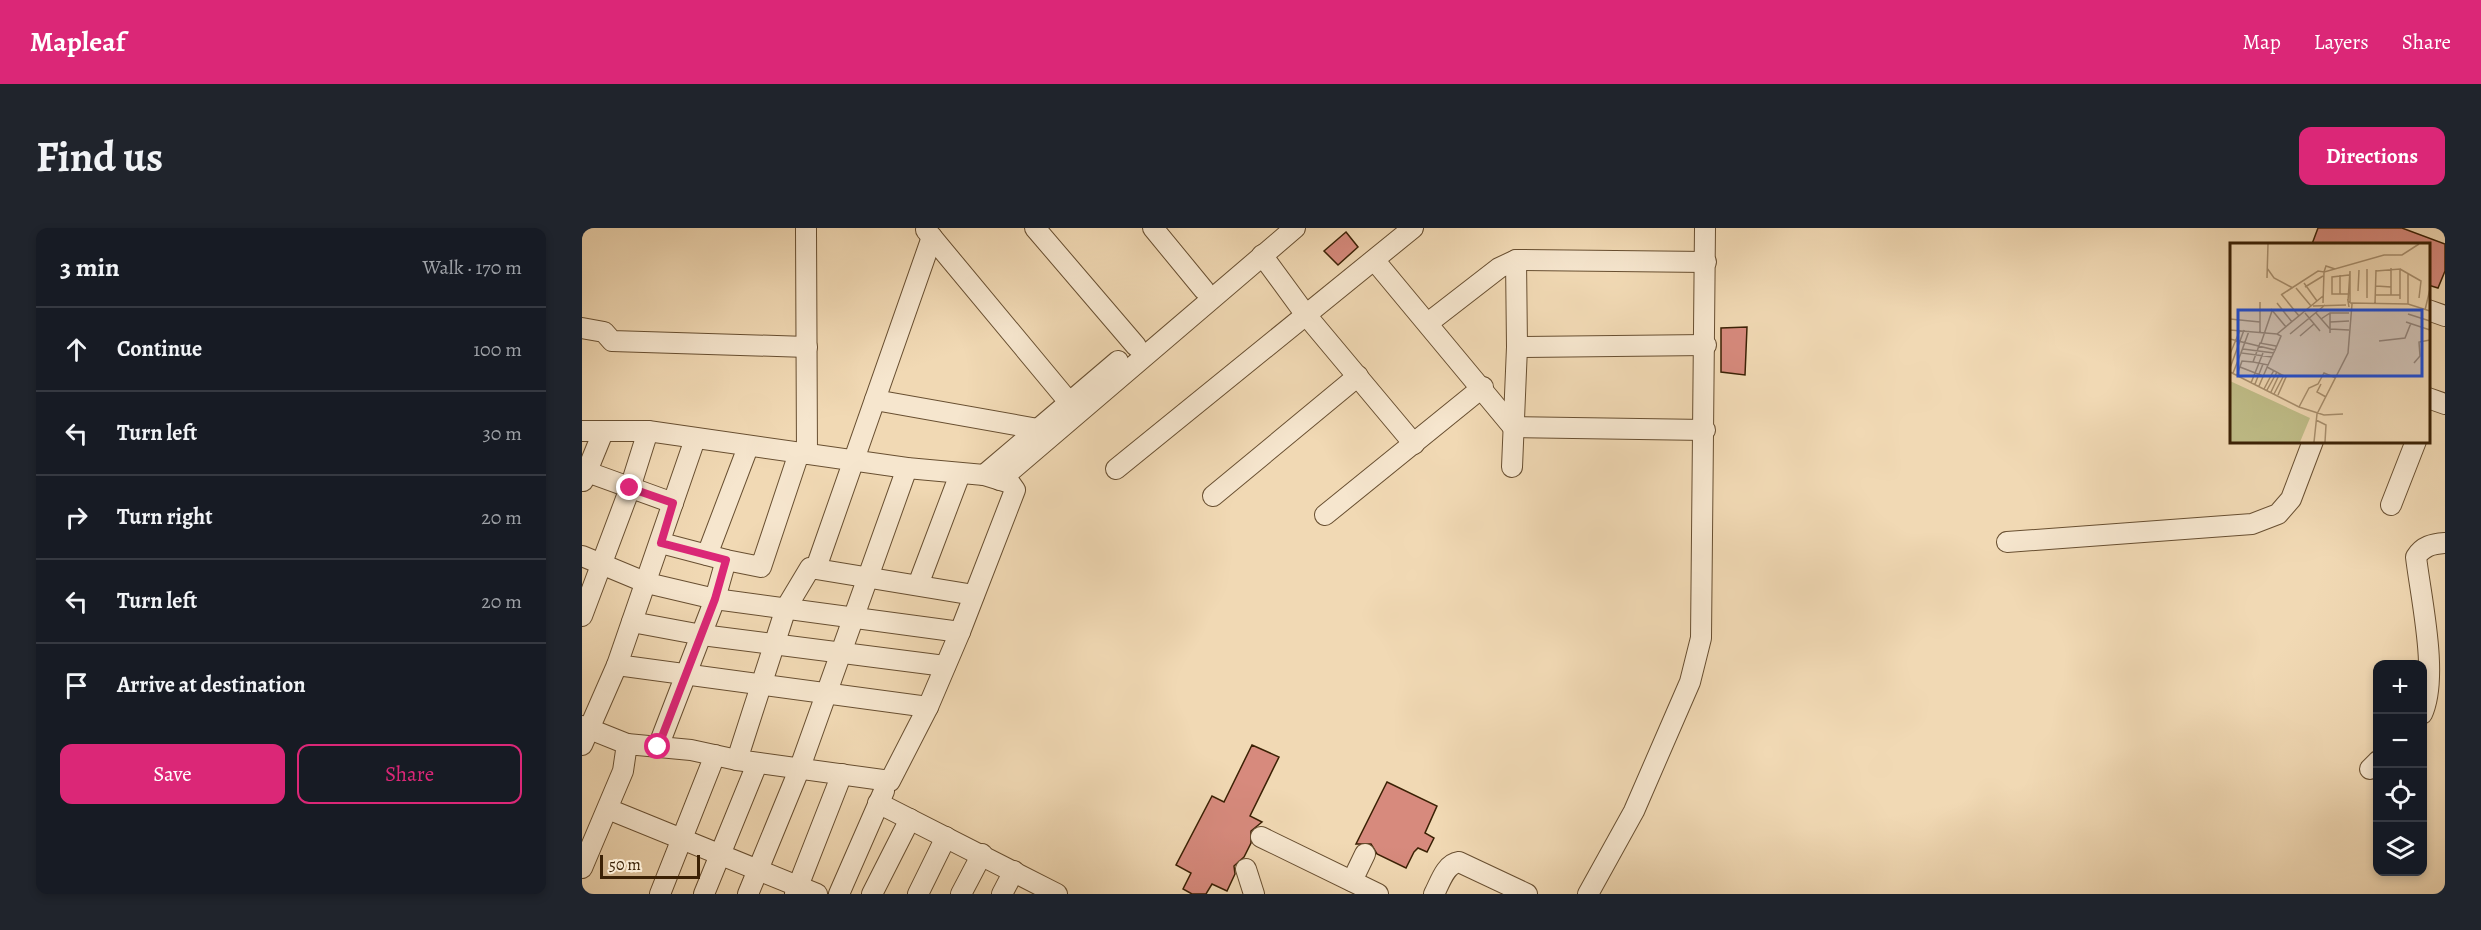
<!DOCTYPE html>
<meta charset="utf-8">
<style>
body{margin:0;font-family:Alegreya,serif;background:#20242c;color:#f1f3f6}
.controls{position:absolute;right:18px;bottom:18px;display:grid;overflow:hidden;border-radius:12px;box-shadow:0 3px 9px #0003}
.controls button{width:54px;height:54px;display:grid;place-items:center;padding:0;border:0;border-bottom:2px solid #363941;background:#171b24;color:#f1f3f6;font:30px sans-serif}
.scale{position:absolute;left:18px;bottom:15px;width:100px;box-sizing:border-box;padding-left:6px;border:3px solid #3b2105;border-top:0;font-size:16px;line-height:21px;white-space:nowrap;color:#3b2105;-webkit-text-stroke:4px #f6e6ce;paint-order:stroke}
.stop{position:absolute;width:18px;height:18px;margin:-14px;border:4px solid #db2777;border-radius:50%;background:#fff}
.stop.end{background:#db2777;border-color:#fff;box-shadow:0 2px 6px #0008}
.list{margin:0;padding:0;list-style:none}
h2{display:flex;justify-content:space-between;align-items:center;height:78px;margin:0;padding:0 24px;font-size:26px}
h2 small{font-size:20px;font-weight:400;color:#9ea1a6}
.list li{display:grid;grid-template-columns:39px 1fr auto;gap:18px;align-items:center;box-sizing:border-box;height:84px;padding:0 24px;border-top:2px solid #363941}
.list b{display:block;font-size:22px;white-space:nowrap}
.list em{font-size:20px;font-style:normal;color:#9ea1a6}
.actions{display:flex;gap:12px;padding:18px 24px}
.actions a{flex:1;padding:14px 0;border:2px solid #db2777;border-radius:12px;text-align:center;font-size:21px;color:#db2777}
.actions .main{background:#db2777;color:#fff}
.icon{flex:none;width:33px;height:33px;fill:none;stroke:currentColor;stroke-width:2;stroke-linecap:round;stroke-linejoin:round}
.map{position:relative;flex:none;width:1863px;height:666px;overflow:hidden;border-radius:12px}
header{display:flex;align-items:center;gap:36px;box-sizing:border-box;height:84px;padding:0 30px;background:#db2777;color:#fff}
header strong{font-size:28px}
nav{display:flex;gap:33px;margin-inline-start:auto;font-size:21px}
.intro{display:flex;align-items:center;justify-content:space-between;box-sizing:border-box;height:144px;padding:0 36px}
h1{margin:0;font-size:42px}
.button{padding:15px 27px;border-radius:12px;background:#db2777;color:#fff;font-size:21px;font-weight:700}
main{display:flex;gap:36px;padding:0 36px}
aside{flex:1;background:#171b24;border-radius:12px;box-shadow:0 3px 9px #0003}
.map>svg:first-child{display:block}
.building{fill:#d78a7d;stroke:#3b2105;stroke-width:1.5}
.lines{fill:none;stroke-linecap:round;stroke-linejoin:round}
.minor-casing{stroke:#684f31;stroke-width:22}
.minor{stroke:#f6e6ce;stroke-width:20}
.route{stroke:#db2777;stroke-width:8}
.inset-road{fill:none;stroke:#a88f6e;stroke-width:1.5}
.view{fill:#1d4ed8;fill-opacity:0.15;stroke:#1d4ed8;stroke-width:3}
.inset-edge{fill:none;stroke:#3b2105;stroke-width:3}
</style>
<header>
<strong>Mapleaf</strong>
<nav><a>Map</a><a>Layers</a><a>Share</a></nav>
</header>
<div class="intro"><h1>Find us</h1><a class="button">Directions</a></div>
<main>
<aside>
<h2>3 min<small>Walk · 170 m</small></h2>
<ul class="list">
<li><svg class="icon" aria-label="ahead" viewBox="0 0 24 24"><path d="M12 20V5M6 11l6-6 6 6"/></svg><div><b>Continue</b></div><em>100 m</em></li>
<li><svg class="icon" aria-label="left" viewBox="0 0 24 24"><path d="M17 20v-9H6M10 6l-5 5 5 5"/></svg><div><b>Turn left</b></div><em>30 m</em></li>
<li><svg class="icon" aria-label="right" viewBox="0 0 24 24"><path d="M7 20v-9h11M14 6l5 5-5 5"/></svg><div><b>Turn right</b></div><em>20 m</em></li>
<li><svg class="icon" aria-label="left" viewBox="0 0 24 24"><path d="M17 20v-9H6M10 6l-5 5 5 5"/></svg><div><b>Turn left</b></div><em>20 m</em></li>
<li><svg class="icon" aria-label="arrive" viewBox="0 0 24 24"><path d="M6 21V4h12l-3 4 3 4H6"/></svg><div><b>Arrive at destination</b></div></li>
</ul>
<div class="actions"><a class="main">Save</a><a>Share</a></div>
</aside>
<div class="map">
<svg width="1863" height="666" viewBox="0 0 1863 666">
<rect width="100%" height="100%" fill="#f1d9b4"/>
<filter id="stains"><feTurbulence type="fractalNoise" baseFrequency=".00333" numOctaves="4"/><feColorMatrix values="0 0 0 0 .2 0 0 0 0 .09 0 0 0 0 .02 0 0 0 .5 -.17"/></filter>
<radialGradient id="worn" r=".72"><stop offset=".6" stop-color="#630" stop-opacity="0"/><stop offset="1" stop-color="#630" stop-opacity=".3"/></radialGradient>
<!-- building -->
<g class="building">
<path d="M1736,0H1820L1863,16V43L1856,60L1846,57V16H1730Z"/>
<path d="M764,4L776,19L756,37L742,23Z"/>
<path d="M1165,99L1163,147L1139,144V100Z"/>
<path d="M670,517L697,529L668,588L680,594L669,603V615L662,629L652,638L653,646L645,663L630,656L624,666H610L601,661L609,645L594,637L630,568L642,574Z"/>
<path d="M805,554L855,578L843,605L852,610L845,624L836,620L832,624L824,640L795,626L789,616H774Z"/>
</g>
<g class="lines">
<defs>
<g id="minor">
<path d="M224,0L225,226"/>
<path d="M453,0L554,118"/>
<path d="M571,0L622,62"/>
<path d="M344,2L487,174"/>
<path d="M680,27L724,87L832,216"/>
<path d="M793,33L931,199L1123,202"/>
<path d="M1846,82L1863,88"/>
<path d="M846,95L917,40L934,32L1124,34"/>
<path d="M0,100L22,104L30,113L225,119"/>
<path d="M935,119L1124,117"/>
<path d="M1846,170L1863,176"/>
<path d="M293,172L456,201L463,205"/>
<path d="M0,203H66L325,240L402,247L428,255L433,262L378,404L133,371L65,355L0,328"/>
<path d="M113,211L35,437L346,479"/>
<path d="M930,239L935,119L934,32"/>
<path d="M534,241L831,0"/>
<path d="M0,242L91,275"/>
<path d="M402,247L536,133"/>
<path d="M418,252L713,0"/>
<path d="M1,253L21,204"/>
<path d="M631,268L776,148"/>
<path d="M1809,277L1834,213"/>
<path d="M743,287L901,159"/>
<path d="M1425,314L1670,296L1696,286L1709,271L1731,213"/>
<path d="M125,327L166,219"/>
<path d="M144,332L179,339L217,225"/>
<path d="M234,340L350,9"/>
<path d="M336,357L378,246"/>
<path d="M0,388L48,260L66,203"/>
<path d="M50,394L120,407L363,438"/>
<path d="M378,404L346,479L308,553L155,532L204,380L228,340L392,367"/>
<path d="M1840,486C1857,449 1839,371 1834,329C1841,318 1850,316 1863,315"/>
<path d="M0,498L45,516"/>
<path d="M0,517L35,437"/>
<path d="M76,519L133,371L144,332L79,315"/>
<path d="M1788,541L1796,533"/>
<path d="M296,575L475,666"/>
<path d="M26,581L235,666"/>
<path d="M679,609L796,666"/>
<path d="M0,640L41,543L45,516L109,522L155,532"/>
<path d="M664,641L672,666"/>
<path d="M770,653L783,626"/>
<path d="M78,666L133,527"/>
<path d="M122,666L175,536"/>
<path d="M166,666L217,542L325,240"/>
<path d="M213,666L260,546"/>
<path d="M257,666L302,563"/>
<path d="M290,666L328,591"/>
<path d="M336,666L364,609"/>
<path d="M379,666L400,626"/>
<path d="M420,666L432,643"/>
<path d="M852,666C858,655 863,636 877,634L945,666"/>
<path d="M1006,666L1052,583L1108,454L1119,410L1123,0"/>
</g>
</defs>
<!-- minor casing -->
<use href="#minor" class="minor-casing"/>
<!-- minor -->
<use href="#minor" class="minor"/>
</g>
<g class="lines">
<!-- route -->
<path class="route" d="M48,260L91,275L79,315L144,332L133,371L76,519"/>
</g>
<!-- overview -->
<g transform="translate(1648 15)">
<rect width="200" height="200" fill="#f1d9b4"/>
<path d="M0,138L80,175L70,199H0Z" fill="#c0be89"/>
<path class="inset-road" d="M37,25L44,35L63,45M161,25V44M170,26L191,38L189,55M146,28L170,26V56M178,31V61M37,35L38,1M74,40L87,58M146,43L161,44V52M75,44L93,33M66,45L81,63M128,48L129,27M110,51V32M118,51H102V34L119,32M51,52L88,28L94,29L96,23L105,26M52,52L69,73M145,52H170M137,55V26M118,58L120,28V59M30,59V89M47,60L62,79M93,60L94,29L154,12H172L189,1M121,60L178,61L200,68M145,61L146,27M83,63L116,62M41,66L56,84M195,67L200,46M75,70L90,88M86,70L100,86L119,87M178,71L200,78M0,76L30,79M91,76L100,70H119M100,79L119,78M176,79L200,87M0,87L47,91L93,53M19,88L11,110L42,114M100,90V70M60,91L95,62M70,93L84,81M0,96L45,107L51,93L47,91M149,98L175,95L181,80M31,100L42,68M13,106L44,110M45,107L38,122L23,119L30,100L46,103M0,111L10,87M184,120L190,113L189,99L200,97M10,124L33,133M37,124L56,134L48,152M0,125L14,87M0,129L69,164L94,172L113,171M3,130L11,110M7,132L12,118L23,119M21,140L33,110M25,141L33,121M91,141L87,149L96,154M29,143L38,122M34,146L44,127M37,147L47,129M41,149L50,130M44,151L54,132M69,164L79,145L88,141L94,130L106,135M86,177L96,182L95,199M84,199L87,171L118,110L122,61L118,58L119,64"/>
<path class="view" d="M8,67H192V133H8Z"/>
<rect width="200" height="200" class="inset-edge"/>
</g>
<rect width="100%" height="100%" filter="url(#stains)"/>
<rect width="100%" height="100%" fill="url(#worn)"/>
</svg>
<div class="controls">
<button>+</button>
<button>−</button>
<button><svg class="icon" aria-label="locate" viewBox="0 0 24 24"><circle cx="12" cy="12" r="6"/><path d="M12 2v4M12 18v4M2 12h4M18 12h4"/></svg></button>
<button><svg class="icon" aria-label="layers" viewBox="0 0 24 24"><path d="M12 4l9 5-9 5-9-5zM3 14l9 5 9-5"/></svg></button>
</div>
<div class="scale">50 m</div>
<div class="stop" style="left:76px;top:519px"></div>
<div class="stop end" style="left:48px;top:260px"></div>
</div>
</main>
